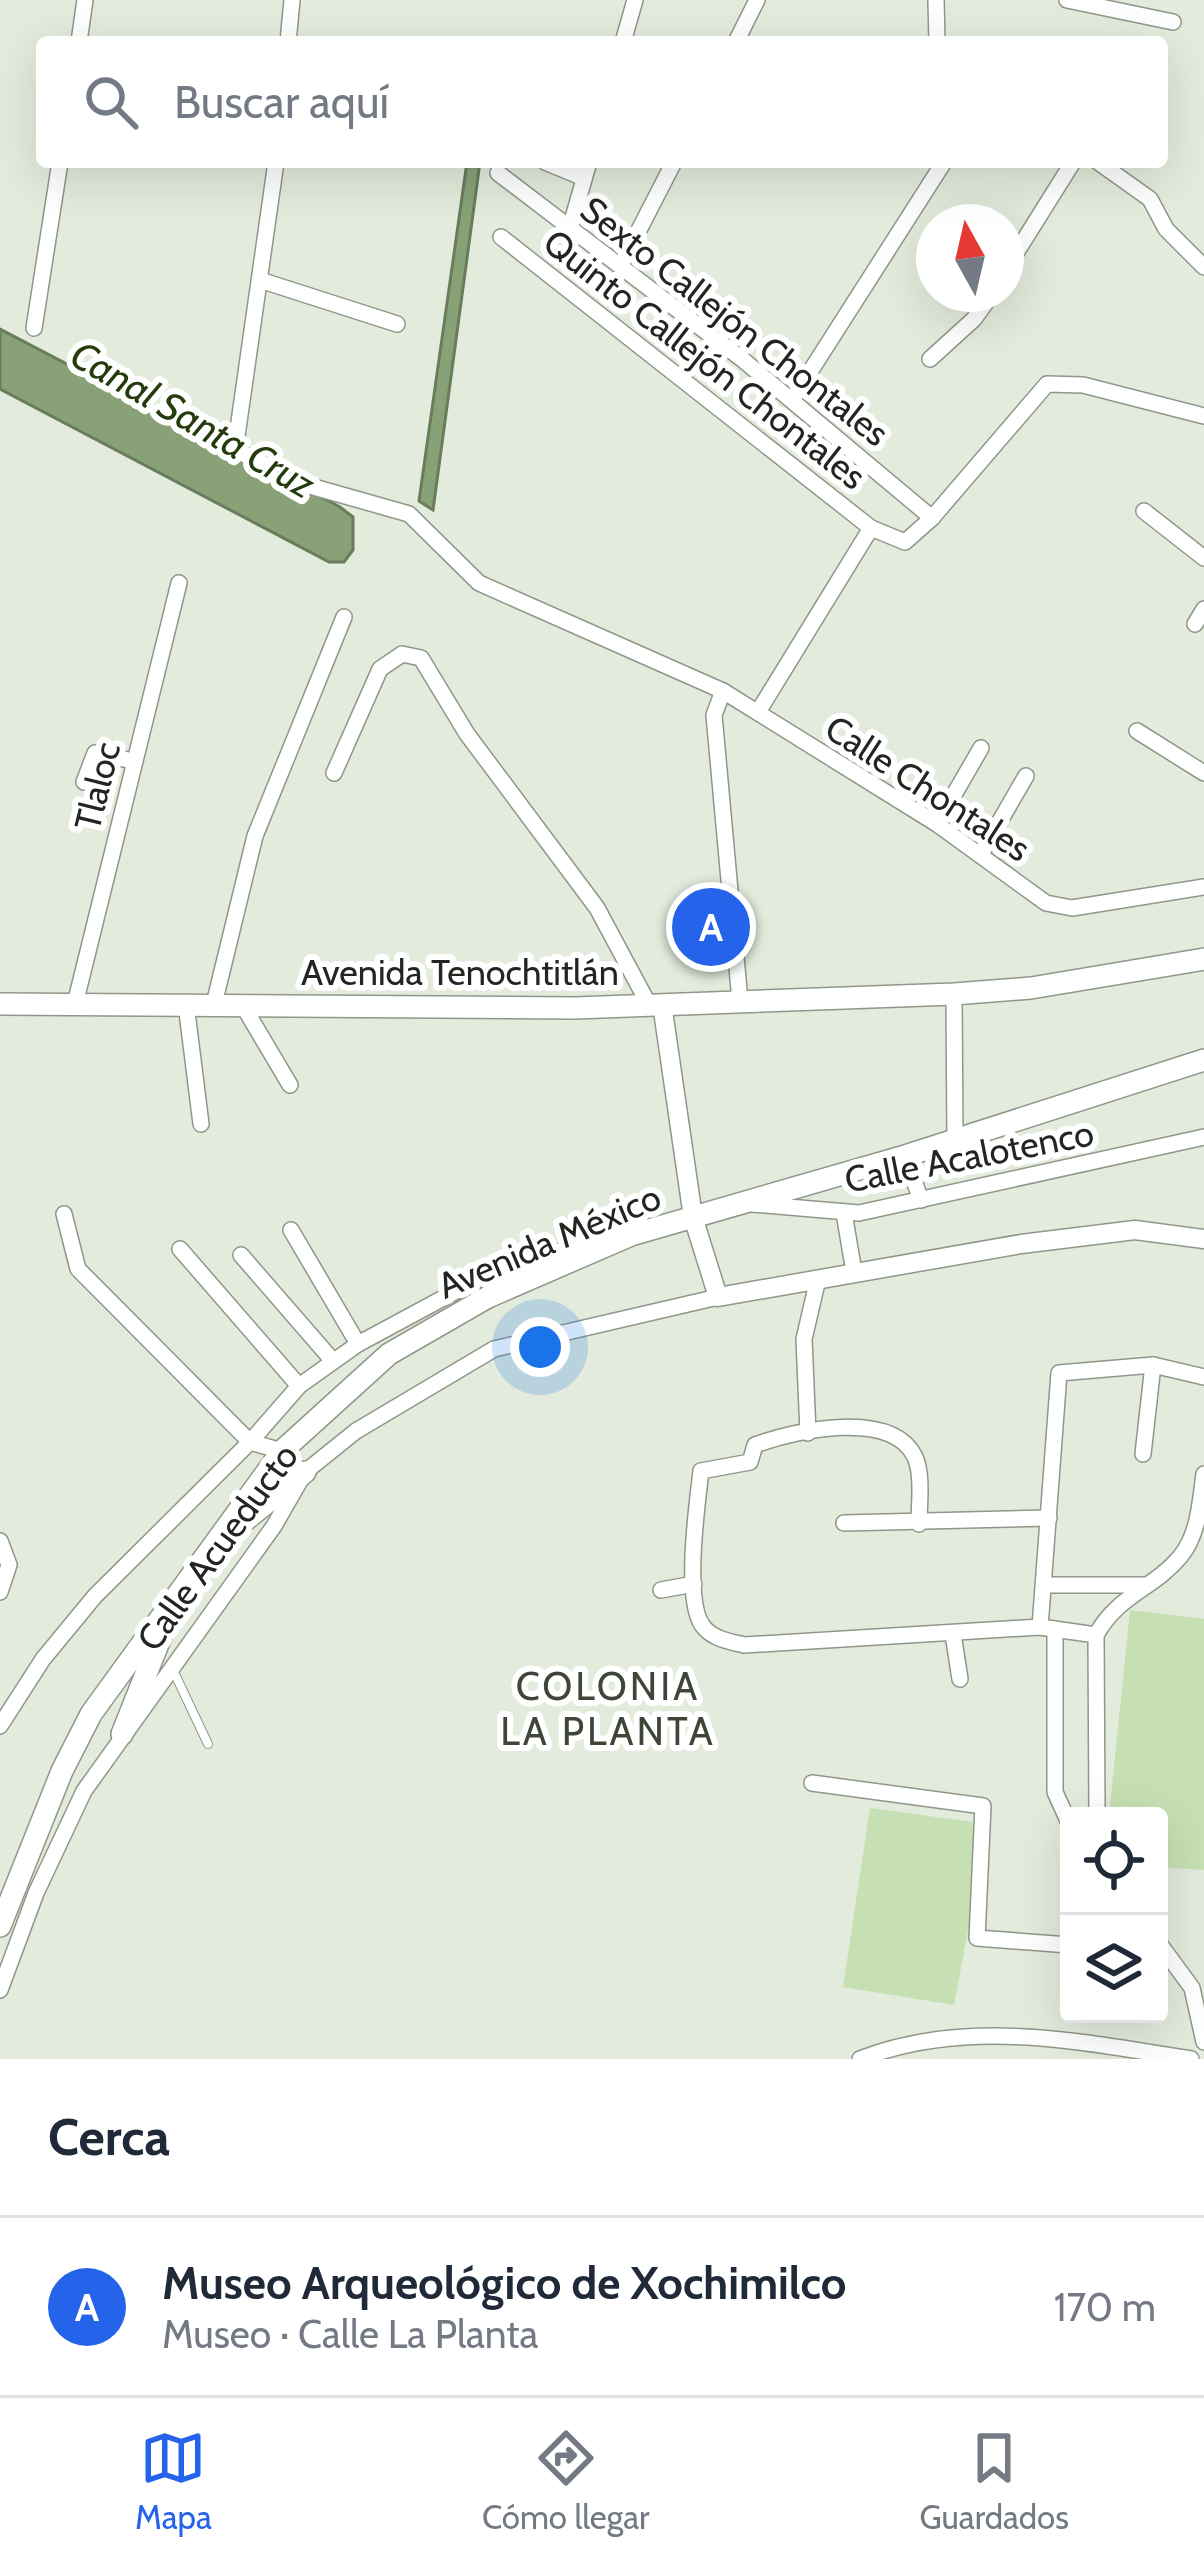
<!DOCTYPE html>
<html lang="es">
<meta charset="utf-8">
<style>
body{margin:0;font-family:Cabin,sans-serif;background:#f6f6f7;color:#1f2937}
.controls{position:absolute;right:36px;bottom:36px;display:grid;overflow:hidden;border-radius:12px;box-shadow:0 12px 48px #0002}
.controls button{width:108px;height:108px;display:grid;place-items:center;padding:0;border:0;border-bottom:3px solid #e0e1e3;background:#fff;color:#1f2937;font:60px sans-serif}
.compass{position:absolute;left:916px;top:204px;width:108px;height:108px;border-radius:50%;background:#fff;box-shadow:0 12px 48px #0002;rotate:352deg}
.you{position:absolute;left:540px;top:1347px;width:42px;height:42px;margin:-30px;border:9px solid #fff;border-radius:50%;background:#1a73e8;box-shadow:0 0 0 18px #1a73e833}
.badge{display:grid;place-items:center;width:78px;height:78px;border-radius:50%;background:#2563eb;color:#fff;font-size:39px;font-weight:700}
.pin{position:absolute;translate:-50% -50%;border:6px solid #fff;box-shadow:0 3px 12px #0006}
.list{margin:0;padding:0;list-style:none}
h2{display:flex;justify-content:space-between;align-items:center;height:156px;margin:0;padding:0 48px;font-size:51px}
h2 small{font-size:39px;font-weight:400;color:#747a83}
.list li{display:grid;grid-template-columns:78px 1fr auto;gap:36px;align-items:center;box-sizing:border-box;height:180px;padding:0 48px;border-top:3px solid #e0e1e3}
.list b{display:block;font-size:45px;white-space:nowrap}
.list p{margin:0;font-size:39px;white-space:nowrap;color:#747a83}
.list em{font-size:39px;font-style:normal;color:#747a83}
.icon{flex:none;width:66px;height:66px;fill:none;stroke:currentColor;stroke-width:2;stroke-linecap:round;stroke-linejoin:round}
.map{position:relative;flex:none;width:1204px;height:2059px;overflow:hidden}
.search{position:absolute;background:#fff;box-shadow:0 12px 48px #0002;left:36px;right:36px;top:36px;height:132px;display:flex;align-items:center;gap:30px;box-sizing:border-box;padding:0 42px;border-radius:12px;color:#747a83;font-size:45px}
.sheet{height:336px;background:#fff}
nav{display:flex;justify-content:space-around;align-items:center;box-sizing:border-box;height:168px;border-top:3px solid #e0e1e3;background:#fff;font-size:33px;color:#747a83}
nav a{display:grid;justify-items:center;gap:6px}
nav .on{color:#2563eb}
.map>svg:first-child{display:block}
.green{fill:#c6e0b3}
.water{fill:#88a176;stroke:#697c5c;stroke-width:3}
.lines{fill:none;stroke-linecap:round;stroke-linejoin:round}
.service-casing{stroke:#8f9789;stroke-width:10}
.minor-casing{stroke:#8f9789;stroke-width:18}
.tertiary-casing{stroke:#8f9789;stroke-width:21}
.secondary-casing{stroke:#8f9789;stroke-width:24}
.service{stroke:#fff;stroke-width:8}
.minor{stroke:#fff;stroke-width:15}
.tertiary{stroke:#fff;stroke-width:18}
.secondary{stroke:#fff;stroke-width:21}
.labels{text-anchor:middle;stroke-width:12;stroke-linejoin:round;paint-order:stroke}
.street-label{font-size:36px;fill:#222520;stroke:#fff}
.water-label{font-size:39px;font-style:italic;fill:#243c0c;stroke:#fff}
.neighbourhood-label{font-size:39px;letter-spacing:3px;fill:#3e4539;stroke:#fff}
</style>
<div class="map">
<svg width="1204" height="2059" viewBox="0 0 1204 2059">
<rect width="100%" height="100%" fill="#e2ebdc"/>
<!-- green -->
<g class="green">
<path d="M1130,1610L1204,1619V1870L1159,1867V1816H1109Z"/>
<path d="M870,1808L988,1824L954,2005L843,1987Z"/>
</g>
<!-- water -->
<g class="water">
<path d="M467,162H480L433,510L419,501Z"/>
<path d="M0,329L340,507L353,517V550L344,562H329L0,389Z"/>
</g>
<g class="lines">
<defs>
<path id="service" d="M172,1668L208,1744"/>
<g id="minor">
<path d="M936,0L937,42"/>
<path d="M1067,0L1173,22"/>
<path d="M79,42L85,0"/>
<path d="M288,42L292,0"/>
<path d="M623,42L635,0"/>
<path d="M736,42L757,0"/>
<path d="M276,162L235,450L310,486L409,514L479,583L723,691L937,824L1046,903L1072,908L1204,887"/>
<path d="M545,162L584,178"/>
<path d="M1098,162L1150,199L1166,229L1204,267"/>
<path d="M498,173L742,359L932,518"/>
<path d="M570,228L589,162"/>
<path d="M501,237L871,528L905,542L932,518L1047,384L1083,385L1204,416"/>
<path d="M621,265L674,162"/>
<path d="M1006,269L1073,162"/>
<path d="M263,281L397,324"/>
<path d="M34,328L60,162"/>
<path d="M930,359L974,319L992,294"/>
<path d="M792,400L944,162"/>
<path d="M1144,511L1204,558"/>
<path d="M1195,624L1204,609"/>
<path d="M723,691L714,715L740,1001"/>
<path d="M758,712L871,528"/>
<path d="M1137,731L1204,773"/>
<path d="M334,773L380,669L402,654L421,658L467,734L597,908L649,1005"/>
<path d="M84,782L95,753L133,761"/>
<path d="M937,824L981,748"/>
<path d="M981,854L1026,776"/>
<path d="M954,994L955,1140"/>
<path d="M75,1004L179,583"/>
<path d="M186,1004L201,1124"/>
<path d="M214,1004L255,836L344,617"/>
<path d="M242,1004L290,1085"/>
<path d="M905,1156L921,1200"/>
<path d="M752,1204L859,1213L1204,1137"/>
<path d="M844,1213L854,1272"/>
<path d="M64,1214L78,1269L250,1442L282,1451"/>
<path d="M291,1230L358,1344"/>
<path d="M180,1249L299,1386"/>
<path d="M241,1255L333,1361"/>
<path d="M808,1433L804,1339L818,1279"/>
<path d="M1143,1454L1153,1365"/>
<path d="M844,1523L1049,1518"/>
<path d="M919,1524C919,1504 923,1475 915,1457C892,1409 796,1430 755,1445L750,1462L701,1471C697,1505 684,1598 702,1625C712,1639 728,1641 744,1645L1040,1627L1096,1635L1097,1816"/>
<path d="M0,1541L9,1565L0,1592"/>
<path d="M1045,1585H1144"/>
<path d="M661,1590L694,1584"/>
<path d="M1040,1627L1059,1373L1153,1365L1204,1377"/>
<path d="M1055,1629V1792L1069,1823"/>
<path d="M953,1634L960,1679"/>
<path d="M1096,1635C1118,1595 1153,1589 1180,1557C1199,1534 1200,1502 1204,1474"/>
<path d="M0,1726L43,1659L95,1596L250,1442L299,1386L358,1344L499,1268L597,1241"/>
<path d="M812,1783L983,1806L977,1938L1069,1945"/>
<path d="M1159,1943L1192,1988L1204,2042"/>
<path d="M0,1990L36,1893L84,1791L274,1526L305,1472L356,1431L494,1349L718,1297"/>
<path d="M860,2059C968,2017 1080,2042 1191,2059"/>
</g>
<path id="tertiary" d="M662,1004L693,1217L718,1297L1021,1244L1135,1230L1204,1239"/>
<g id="secondary">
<path d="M0,1004L575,1008L954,994L1031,988L1204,959"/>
<path d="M234,1529L305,1472"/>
<path d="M122,1734L166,1624"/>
<path d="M0,1926L62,1771L91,1714L282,1451L389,1354L488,1297L631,1235L905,1156L1204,1060"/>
</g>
</defs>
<!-- service casing -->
<use href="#service" class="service-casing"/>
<!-- minor casing -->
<use href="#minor" class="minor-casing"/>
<!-- tertiary casing -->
<use href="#tertiary" class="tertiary-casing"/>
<!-- secondary casing -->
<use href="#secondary" class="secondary-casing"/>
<!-- service -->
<use href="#service" class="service"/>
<!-- minor -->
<use href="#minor" class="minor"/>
<!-- tertiary -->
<use href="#tertiary" class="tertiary"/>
<!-- secondary -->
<use href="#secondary" class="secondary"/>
</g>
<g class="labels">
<!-- street labels -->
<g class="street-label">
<text transform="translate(735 321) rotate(38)" y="13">Sexto Callejón Chontales</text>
<text transform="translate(705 359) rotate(38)" y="13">Quinto Callejón Chontales</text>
<text transform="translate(97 786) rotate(-76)" y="13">Tlaloc</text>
<text transform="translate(928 788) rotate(33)" y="13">Calle Chontales</text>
<text x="460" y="985">Avenida Tenochtitlán</text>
<text transform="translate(969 1156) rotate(-11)" y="13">Calle Acalotenco</text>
<text transform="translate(549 1241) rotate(-23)" y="13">Avenida México</text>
<text transform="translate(217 1547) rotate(-54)" y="13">Calle Acueducto</text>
</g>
<!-- water labels -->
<g class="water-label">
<text transform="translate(193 419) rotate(30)" y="14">Canal Santa Cruz</text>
</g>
<!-- neighbourhood labels -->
<g class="neighbourhood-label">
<text x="608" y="1700">COLONIA<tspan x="608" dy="45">LA PLANTA</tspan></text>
</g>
</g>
</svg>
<div class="controls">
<button><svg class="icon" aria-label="locate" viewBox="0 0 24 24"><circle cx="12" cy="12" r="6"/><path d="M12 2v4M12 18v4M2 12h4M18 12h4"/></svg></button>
<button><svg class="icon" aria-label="layers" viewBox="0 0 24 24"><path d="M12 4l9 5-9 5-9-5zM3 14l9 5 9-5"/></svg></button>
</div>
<svg class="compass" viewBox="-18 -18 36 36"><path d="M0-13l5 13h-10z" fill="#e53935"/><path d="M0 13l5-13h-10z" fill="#747a83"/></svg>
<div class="you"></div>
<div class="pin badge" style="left:711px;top:927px">A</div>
<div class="search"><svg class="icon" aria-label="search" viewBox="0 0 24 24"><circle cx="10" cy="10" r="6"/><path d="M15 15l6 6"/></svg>Buscar aquí</div>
</div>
<section class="sheet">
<h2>Cerca<small></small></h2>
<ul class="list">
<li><span class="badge">A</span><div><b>Museo Arqueológico de Xochimilco</b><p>Museo · Calle La Planta</p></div><em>170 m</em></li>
</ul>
</section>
<nav>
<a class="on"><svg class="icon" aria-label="map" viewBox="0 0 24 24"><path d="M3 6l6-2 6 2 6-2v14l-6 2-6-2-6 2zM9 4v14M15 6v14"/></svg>Mapa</a>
<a><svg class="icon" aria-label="directions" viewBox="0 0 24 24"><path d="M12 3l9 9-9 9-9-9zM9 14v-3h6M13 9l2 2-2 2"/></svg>Cómo llegar</a>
<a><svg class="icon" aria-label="saved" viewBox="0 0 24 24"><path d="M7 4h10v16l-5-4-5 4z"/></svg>Guardados</a>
</nav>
